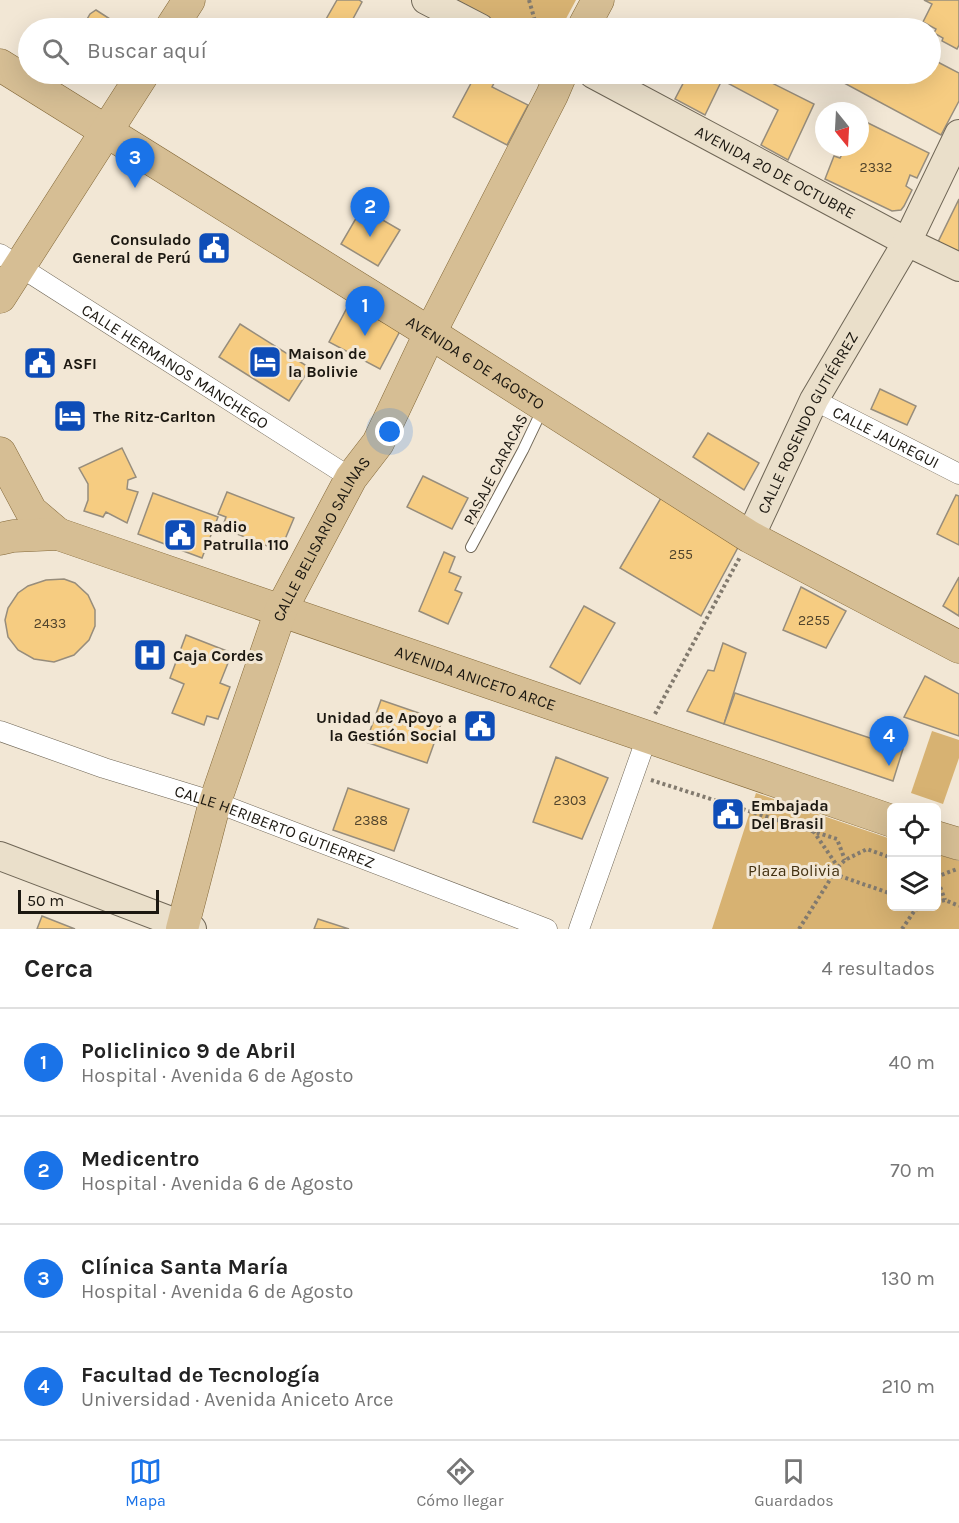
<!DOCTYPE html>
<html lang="es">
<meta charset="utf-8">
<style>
body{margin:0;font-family:Karla,sans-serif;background:#f6f6f6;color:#222}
.controls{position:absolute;right:18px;bottom:18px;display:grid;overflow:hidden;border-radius:9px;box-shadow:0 6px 24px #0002}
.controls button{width:54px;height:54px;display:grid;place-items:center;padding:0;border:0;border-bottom:2px solid #e0e0e0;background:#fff;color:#222;font:30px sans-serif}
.compass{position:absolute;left:815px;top:102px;width:54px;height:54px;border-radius:50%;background:#fff;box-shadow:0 6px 24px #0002;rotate:162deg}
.scale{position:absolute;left:18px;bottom:15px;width:141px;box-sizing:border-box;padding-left:6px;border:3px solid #1c1811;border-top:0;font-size:16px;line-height:21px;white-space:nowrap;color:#1c1811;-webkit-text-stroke:4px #f2e7d5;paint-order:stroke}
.you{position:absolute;left:390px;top:432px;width:21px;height:21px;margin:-15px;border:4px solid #fff;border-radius:50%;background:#1a73e8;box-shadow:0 0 0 9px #1a73e833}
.badge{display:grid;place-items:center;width:39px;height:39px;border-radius:50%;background:#1a73e8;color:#fff;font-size:20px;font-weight:700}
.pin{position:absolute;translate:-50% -50px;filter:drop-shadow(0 2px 3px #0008)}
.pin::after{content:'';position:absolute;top:32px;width:21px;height:18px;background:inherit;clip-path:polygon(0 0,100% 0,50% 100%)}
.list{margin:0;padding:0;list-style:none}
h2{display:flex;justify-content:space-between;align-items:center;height:78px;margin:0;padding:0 24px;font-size:26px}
h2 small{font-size:20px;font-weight:400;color:#767676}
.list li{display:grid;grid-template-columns:39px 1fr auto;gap:18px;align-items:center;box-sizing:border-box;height:108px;padding:0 24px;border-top:2px solid #e0e0e0}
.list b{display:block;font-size:22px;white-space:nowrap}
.list p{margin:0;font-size:20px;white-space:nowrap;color:#767676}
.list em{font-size:20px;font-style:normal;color:#767676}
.icon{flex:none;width:33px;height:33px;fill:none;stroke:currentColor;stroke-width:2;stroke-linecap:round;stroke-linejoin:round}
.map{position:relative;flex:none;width:959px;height:929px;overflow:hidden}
.search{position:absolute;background:#fff;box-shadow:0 6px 24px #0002;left:18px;right:18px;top:18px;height:66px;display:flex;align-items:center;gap:15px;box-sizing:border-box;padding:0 21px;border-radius:33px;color:#767676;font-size:22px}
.sheet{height:510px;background:#fff}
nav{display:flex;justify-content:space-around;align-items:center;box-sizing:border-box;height:84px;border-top:2px solid #e0e0e0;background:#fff;font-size:16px;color:#767676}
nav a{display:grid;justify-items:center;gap:3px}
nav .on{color:#1a73e8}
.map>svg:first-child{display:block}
.green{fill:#d7b272}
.building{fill:#f6cc81;stroke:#978d7c;stroke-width:1.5}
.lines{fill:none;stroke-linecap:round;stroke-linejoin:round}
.lane-casing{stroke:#6f6656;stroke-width:12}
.street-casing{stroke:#6f6656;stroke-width:21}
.secondary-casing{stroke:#6f6656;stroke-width:30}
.primary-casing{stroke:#836838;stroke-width:33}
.path{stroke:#827a6e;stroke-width:4;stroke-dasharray:3 3;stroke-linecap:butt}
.lane{stroke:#fff;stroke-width:10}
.street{stroke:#fff;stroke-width:20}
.secondary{stroke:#eadfca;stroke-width:28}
.primary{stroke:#d6be94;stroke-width:32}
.labels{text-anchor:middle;stroke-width:6;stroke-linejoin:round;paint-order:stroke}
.number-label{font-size:14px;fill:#52452d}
.street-label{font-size:16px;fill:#1c1811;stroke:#f2e7d5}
.poi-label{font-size:16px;font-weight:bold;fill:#1c1811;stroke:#f2e7d5;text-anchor:start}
.park-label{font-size:16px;fill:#433111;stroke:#f2e7d5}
</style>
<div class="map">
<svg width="959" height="929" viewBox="0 0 959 929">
<rect width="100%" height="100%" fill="#f2e7d5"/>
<!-- green -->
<g class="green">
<path d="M445,0H576L561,28H503Z"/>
<path d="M932,731L959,740V758L943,804L911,793Z"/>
<path d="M756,793L891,839L892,906H936L937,854L959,861V929H712Z"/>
</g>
<!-- building -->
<g class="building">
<path d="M337,0H359L362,2L348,28H321Z"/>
<path d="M924,0H959V45L957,49L942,41L943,38L934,33L936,29L923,22L932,4Z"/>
<path d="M96,10L124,28H82L90,14Z"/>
<path d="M930,58L959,73V101L941,135L844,83L849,74H930Z"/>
<path d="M476,74H499L492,87L528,105L507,145L453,117Z"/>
<path d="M688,74H754L814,104L788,160L761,145L778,110L722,80L705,115L675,99Z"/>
<path d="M860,119L929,153L917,178L910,175L906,186L912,190L904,206L901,210L892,211L825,179L834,156L840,158L846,147H860Z"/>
<path d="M959,199V252L938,242Z"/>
<path d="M362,208L400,230L378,266L341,244Z"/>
<path d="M349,304L400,331L380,369L329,342Z"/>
<path d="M240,324L310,368L289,401L219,357Z"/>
<path d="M880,389L916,406L907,425L871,409Z"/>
<path d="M708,433L759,463L744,490L693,457Z"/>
<path d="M122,448L136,477L128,480L127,489L138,492L127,523L106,512L103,517L84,511L88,500V484L79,468Z"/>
<path d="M423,476L468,498L452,529L407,507Z"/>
<path d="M665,491L742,540L701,616L620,568Z"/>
<path d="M227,492L294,518L280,551L222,528L226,517L218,514Z"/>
<path d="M153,493L218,517L202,558L138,534Z"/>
<path d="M956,495L959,496V545L937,534Z"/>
<path d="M444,552L455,557L449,572L461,577L455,590L462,593L448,624L419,611Z"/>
<path d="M959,577V616L943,606Z"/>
<path d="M64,579L75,583L88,595L95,610V626L89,640L74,655L54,662L34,659L18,650L8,637L5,620L8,608L18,593L28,586L46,580Z"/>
<path d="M801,587L846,611L826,648L783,630Z"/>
<path d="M584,606L615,623L580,684L550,667Z"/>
<path d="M186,635L232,653L220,683L230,687L218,719L207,716L204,725L172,713L184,684L170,678Z"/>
<path d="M723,643L746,653L724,724L687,711L708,670L714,671Z"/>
<path d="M925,676L959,694V736L904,717Z"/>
<path d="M735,693L903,749L893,781L724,724Z"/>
<path d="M381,700L442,721L427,763L366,742Z"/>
<path d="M556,757L608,778L582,839L533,822Z"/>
<path d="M348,788L409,809L394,851L333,830Z"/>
<path d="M42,916L75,929H37Z"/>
<path d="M318,919L349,929H314Z"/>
</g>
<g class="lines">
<defs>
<path id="lane" d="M471,547L523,450L543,408"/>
<g id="street">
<path id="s1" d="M0,254L351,478"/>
<path id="s2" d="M814,400L959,474"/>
<path id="s3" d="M0,731L104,768L215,802L547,929"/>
<path d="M579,929L647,737"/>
</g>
<g id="secondary">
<path d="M426,0L480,28"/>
<path id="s4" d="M593,74L907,242L959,267"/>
<path id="s5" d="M750,537L814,400L907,242L959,134"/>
<path d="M0,856L192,929"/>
</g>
<g id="primary">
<path d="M171,28L189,0"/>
<path d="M583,28L598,0"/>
<path id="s6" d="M0,65L430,333L750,537L959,647"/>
<path d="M0,297L143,74"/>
<path d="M0,453L31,511L58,534"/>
<path id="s7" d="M0,539L13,536L58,534L892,821"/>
<path d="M936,837L959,844"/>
<path id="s8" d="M182,929L215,802L281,610L351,478L378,443L430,333L552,95L561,74"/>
</g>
</defs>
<!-- lane casing -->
<use href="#lane" class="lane-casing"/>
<!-- street casing -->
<use href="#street" class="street-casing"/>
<!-- secondary casing -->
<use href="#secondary" class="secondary-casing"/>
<!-- primary casing -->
<use href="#primary" class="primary-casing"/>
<!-- path -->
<g class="path">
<path d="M529,0L537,28"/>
<path d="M655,714L740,557"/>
<path d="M651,780L837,839L845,860"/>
<path d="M838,867L845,860L867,849L892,858"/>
<path d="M834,874L889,893L892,892"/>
<path d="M936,876L945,900"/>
<path d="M936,877L957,869"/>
<path d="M936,902L945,900L959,906"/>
<path d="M799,929L838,867L814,832"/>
<path d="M902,929L915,910L925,906"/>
</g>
<!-- lane -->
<use href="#lane" class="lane"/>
<!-- street -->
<use href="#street" class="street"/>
<!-- secondary -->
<use href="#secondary" class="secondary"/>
<!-- primary -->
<use href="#primary" class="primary"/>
</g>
<!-- icons -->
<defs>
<symbol id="civic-square" viewBox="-11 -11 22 22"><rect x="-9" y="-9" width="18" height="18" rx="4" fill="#0e4db8" stroke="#f2e7d5"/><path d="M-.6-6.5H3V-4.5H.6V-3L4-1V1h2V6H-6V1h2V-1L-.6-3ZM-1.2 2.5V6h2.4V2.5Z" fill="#fff"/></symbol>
<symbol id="hotel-square" viewBox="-11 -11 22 22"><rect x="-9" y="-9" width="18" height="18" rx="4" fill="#0e4db8" stroke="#f2e7d5"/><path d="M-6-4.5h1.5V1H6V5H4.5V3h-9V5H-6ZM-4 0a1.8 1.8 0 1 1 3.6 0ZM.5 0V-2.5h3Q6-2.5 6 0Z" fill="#fff"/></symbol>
<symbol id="hospital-square" viewBox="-11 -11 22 22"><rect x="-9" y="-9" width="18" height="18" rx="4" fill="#0e4db8" stroke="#f2e7d5"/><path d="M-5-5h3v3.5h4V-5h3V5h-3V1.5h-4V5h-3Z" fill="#fff"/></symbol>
</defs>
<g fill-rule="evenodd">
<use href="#civic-square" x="195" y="229" width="38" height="38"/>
<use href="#hotel-square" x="246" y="343" width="38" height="38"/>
<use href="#civic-square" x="21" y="344" width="38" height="38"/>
<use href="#hotel-square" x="51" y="397" width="38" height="38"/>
<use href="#civic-square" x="161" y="516" width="38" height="38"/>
<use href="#hospital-square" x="131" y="636" width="38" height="38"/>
<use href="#civic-square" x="461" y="707" width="38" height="38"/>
<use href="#civic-square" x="709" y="795" width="38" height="38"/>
</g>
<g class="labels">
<!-- number labels -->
<g class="number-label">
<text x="876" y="172">2332</text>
<text x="681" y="559">255</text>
<text x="814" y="625">2255</text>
<text x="50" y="628">2433</text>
<text x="570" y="805">2303</text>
<text x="371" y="825">2388</text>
</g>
<!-- street labels -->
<g class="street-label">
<text dy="6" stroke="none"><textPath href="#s4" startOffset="207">AVENIDA 20 DE OCTUBRE</textPath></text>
<text dy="6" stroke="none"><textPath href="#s6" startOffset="561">AVENIDA 6 DE AGOSTO</textPath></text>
<text dy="6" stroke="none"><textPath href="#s1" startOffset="208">CALLE HERMANOS MANCHEGO</textPath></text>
<text dy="6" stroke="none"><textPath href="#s5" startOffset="128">CALLE ROSENDO GUTIÉRREZ</textPath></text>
<text dy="6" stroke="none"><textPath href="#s2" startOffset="81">CALLE JAUREGUI</textPath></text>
<text transform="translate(495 469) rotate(-63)" y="6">PASAJE CARACAS</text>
<text dy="6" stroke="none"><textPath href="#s8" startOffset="416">CALLE BELISARIO SALINAS</textPath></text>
<text dy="6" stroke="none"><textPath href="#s7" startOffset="500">AVENIDA ANICETO ARCE</textPath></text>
<text dy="6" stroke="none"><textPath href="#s3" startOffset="291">CALLE HERIBERTO GUTIERREZ</textPath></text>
</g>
<!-- poi labels -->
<g class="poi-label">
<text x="191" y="245" text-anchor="end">Consulado<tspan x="191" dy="18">General de Perú</tspan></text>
<text x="288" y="359">Maison de<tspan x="288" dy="18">la Bolivie</tspan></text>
<text x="63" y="369">ASFI</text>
<text x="93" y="422">The Ritz-Carlton</text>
<text x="203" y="532">Radio<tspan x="203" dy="18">Patrulla 110</tspan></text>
<text x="173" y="661">Caja Cordes</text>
<text x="457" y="723" text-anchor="end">Unidad de Apoyo a<tspan x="457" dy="18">la Gestión Social</tspan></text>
<text x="751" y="811">Embajada<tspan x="751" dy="18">Del Brasil</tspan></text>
</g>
<!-- park labels -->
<g class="park-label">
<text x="794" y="876">Plaza Bolivia</text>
</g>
</g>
</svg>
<div class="controls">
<button><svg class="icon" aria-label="locate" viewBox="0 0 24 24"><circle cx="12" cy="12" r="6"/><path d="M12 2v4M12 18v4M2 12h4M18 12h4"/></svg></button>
<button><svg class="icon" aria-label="layers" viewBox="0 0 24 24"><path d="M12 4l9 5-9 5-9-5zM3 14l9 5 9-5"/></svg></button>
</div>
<svg class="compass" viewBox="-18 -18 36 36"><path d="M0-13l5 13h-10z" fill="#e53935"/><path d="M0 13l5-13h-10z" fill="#767676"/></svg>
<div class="scale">50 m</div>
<div class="you"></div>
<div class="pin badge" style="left:365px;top:336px">1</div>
<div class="pin badge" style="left:370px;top:237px">2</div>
<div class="pin badge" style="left:135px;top:188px">3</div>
<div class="pin badge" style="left:889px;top:766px">4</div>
<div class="search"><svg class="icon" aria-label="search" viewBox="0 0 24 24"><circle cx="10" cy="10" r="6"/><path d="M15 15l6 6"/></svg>Buscar aquí</div>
</div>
<section class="sheet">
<h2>Cerca<small>4 resultados</small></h2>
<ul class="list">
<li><span class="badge">1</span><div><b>Policlinico 9 de Abril</b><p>Hospital · Avenida 6 de Agosto</p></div><em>40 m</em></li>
<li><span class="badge">2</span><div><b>Medicentro</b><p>Hospital · Avenida 6 de Agosto</p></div><em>70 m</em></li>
<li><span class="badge">3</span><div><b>Clínica Santa María</b><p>Hospital · Avenida 6 de Agosto</p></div><em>130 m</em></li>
<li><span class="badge">4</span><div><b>Facultad de Tecnología</b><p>Universidad · Avenida Aniceto Arce</p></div><em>210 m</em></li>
</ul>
</section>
<nav>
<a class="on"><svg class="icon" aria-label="map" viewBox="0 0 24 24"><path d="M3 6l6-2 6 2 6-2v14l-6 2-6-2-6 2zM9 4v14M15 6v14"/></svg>Mapa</a>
<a><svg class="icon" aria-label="directions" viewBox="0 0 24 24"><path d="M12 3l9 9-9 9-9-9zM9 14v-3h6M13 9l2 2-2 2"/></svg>Cómo llegar</a>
<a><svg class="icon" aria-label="saved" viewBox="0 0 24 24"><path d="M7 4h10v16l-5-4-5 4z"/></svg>Guardados</a>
</nav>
